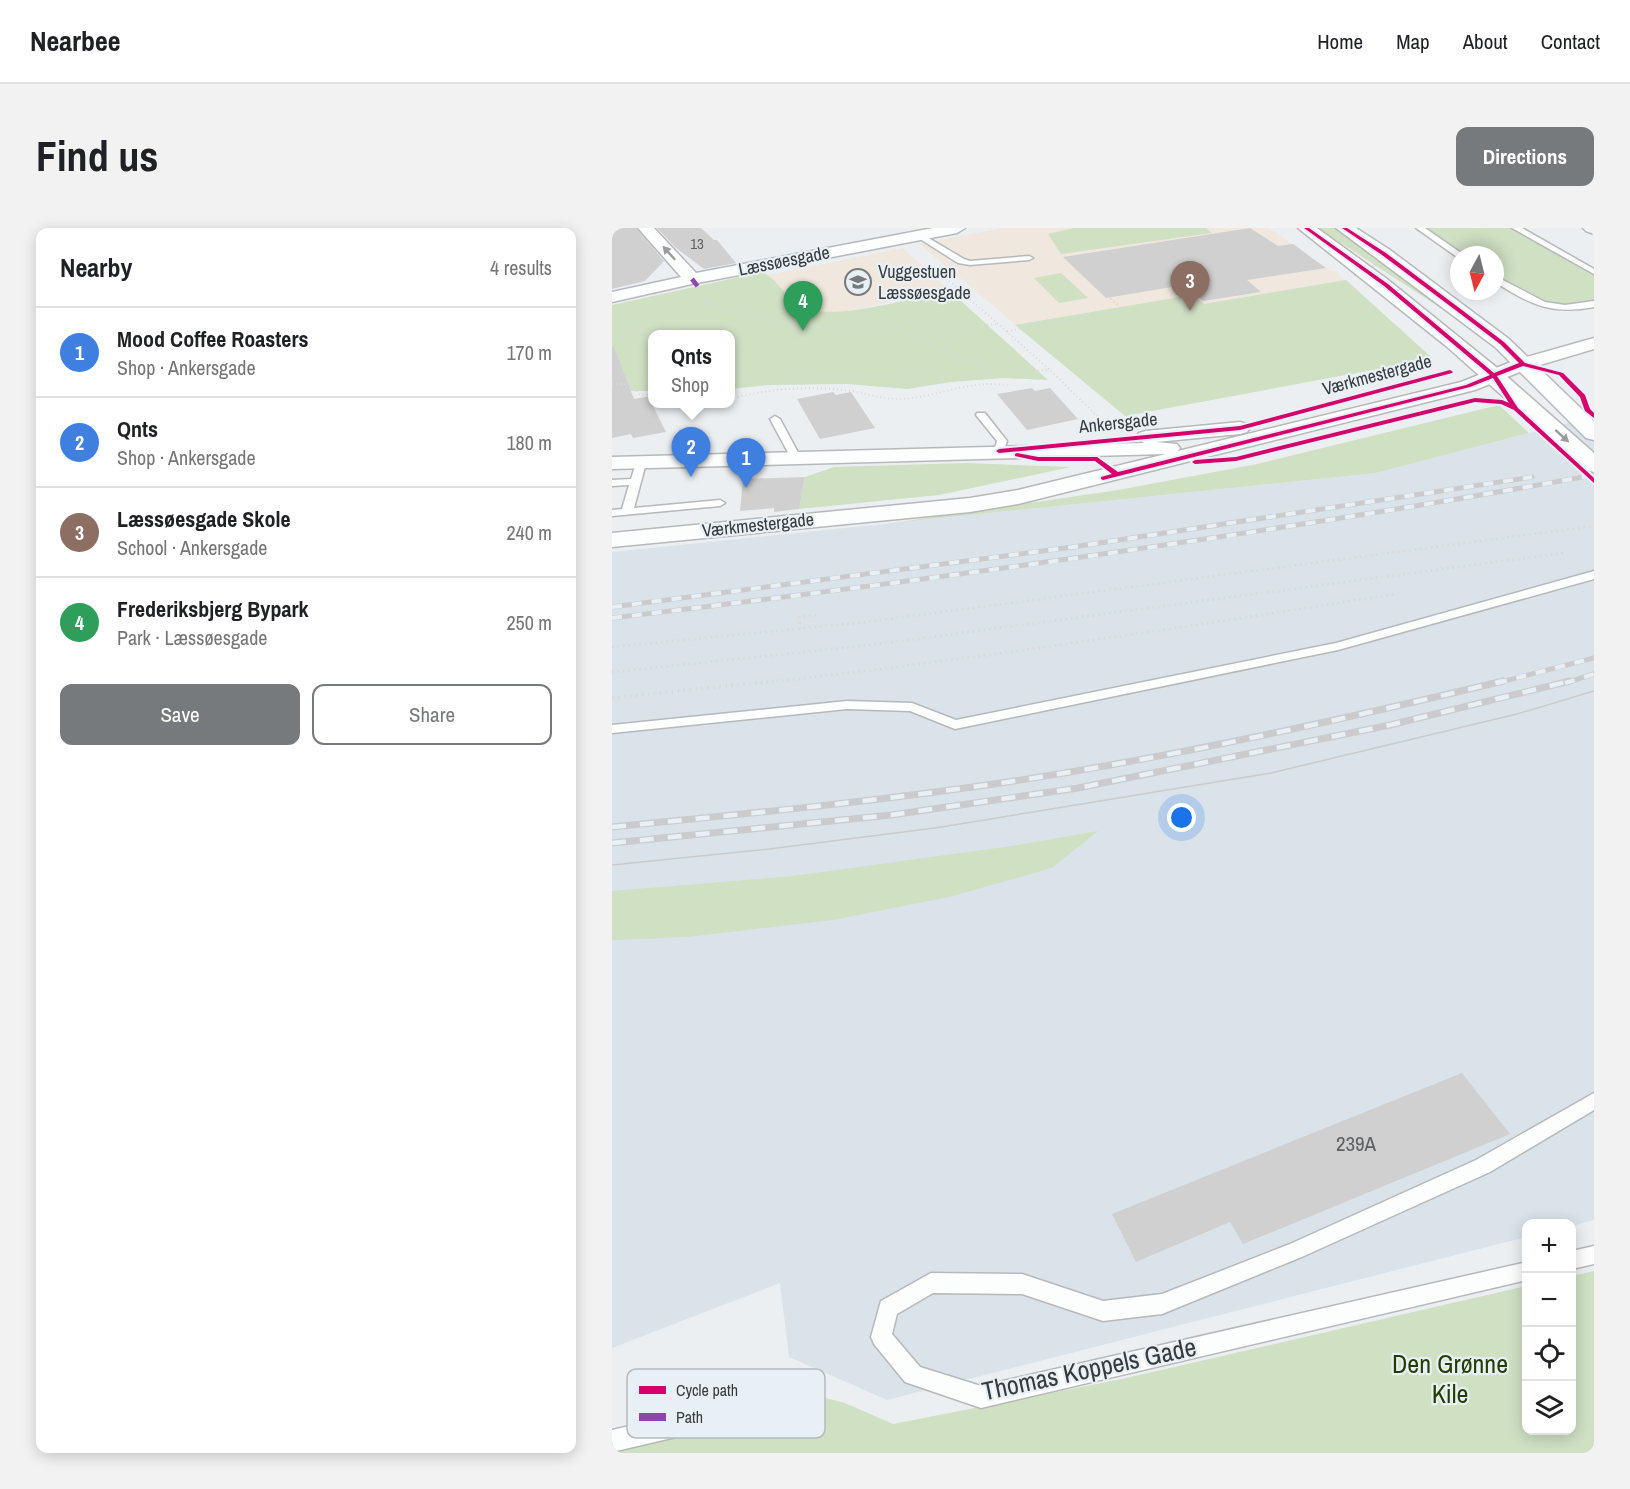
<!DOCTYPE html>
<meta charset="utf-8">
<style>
body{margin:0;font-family:"Archivo Narrow",sans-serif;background:#f2f2f2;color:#202124}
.controls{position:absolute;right:18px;bottom:18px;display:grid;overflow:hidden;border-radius:12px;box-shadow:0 3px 15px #0003}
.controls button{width:54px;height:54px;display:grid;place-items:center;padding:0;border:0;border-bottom:2px solid #e0e0e0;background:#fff;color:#202124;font:30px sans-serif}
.compass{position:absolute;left:838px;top:18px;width:54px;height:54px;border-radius:50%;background:#fff;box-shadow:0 3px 15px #0003;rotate:187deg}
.you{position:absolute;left:570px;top:590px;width:21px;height:21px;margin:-15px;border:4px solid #fff;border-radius:50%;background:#1a73e8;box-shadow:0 0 0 9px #1a73e833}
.badge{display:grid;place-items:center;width:39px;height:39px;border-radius:50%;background:#777a7c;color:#fff;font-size:20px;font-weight:700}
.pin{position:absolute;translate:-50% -50px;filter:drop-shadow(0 2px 3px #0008)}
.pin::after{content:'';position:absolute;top:32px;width:21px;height:18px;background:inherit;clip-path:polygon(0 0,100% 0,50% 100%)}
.popup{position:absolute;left:36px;top:102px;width:87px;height:78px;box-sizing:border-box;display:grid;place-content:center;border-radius:12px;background:#fff;filter:drop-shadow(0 2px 4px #0005);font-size:20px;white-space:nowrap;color:#757577}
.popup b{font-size:22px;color:#202124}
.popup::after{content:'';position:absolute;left:50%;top:100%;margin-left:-12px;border:12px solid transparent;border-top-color:#fff}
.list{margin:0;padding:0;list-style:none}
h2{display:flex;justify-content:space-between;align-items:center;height:78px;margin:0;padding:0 24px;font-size:26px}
h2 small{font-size:20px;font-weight:400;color:#757577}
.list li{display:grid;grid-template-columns:39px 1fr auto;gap:18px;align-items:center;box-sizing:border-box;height:90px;padding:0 24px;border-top:2px solid #e0e0e0}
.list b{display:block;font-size:22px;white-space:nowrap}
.list p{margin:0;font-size:20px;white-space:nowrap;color:#757577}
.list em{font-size:20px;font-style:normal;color:#757577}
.actions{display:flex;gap:12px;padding:18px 24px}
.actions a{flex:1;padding:14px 0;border:2px solid #777a7c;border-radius:12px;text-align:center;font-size:21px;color:#777a7c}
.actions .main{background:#777a7c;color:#fff}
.icon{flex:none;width:33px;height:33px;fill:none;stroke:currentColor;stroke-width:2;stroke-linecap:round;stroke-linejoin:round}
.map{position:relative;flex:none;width:982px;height:1225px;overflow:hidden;border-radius:12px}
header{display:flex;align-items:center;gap:36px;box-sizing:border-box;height:84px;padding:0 30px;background:#fff;border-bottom:2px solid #e0e0e0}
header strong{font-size:28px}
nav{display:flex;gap:33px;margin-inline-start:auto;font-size:21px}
.intro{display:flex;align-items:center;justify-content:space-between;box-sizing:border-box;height:144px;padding:0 36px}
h1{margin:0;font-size:42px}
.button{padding:15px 27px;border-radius:12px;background:#777a7c;color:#fff;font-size:21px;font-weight:700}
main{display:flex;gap:36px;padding:0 36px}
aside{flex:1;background:#fff;border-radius:12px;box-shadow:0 3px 15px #0003}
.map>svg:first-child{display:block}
.built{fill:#dae3ea}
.education{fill:#f0e8df}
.green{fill:#cfe0c3}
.building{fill:#d0d0d1}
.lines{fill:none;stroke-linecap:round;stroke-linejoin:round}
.lane-casing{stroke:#b6b8ba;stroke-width:3}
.street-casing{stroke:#b6b8ba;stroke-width:3}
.secondary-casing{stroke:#b6b8ba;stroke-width:3}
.path-far2{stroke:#d8d9da;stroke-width:2;stroke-dasharray:1 3;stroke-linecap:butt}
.path-far1{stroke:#d8d9da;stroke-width:3;stroke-dasharray:1.5 4;stroke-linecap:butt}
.path{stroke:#d8d9da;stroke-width:4;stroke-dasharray:1.5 4.5;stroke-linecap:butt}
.lane{fill:#fcfdfd;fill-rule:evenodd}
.street{fill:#fcfdfd;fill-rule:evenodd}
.secondary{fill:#fcfdfd;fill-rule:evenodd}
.tram{stroke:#cbcbcd;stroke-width:1.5}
.rail-far1-casing{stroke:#cbcbcd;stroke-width:5}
.rail-casing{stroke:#cbcbcd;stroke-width:7}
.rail-far1{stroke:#e9f0f5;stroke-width:4;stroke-dasharray:10;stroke-linecap:butt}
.rail{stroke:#e9f0f5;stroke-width:4.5;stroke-dasharray:14;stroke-linecap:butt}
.quiet{stroke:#8e44ad;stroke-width:4.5;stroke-dasharray:9 4.5;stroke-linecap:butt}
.cycleway-casing{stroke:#e9f0f5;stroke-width:4}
.cycleway{fill:#d6006c;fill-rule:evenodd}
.oneway{fill:#9a9c9d}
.labels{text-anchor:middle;stroke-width:4.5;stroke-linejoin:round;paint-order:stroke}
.far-number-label{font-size:15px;fill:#5e6062}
.far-street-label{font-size:18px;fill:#383b3d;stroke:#e9f0f5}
.far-poi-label{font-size:18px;fill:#383b3d;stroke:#e9f0f5;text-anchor:start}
.near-number-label{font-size:21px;fill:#5e6062}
.near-park-label{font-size:26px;fill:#253e00;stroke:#e9f0f5}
.near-street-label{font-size:26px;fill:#383b3d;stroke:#e9f0f5}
.key{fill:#e9f0f5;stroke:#b4babe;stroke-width:1.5}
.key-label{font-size:16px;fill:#383b3d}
</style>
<header>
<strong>Nearbee</strong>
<nav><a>Home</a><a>Map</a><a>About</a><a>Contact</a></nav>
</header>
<div class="intro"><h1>Find us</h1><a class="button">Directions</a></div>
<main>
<aside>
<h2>Nearby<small>4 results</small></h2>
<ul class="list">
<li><span class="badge" style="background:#3f7fe0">1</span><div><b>Mood Coffee Roasters</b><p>Shop · Ankersgade</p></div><em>170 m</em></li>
<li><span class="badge" style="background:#3f7fe0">2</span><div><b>Qnts</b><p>Shop · Ankersgade</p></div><em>180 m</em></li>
<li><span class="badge" style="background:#8d6e63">3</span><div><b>Læssøesgade Skole</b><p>School · Ankersgade</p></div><em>240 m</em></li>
<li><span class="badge" style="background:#2e9e5b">4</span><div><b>Frederiksbjerg Bypark</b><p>Park · Læssøesgade</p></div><em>250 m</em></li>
</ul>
<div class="actions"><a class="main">Save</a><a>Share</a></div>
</aside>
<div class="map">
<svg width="982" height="1225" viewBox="0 0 982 1225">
<rect width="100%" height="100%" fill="#eceff2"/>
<!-- built -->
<path class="built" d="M982,188V992L960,998V996H915L914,1009L275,1172L177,1129L168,1055L0,1120V324L764,245Z"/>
<!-- education -->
<g class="education">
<path d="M390,0H657L719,43H723L818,128L809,133L513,188L307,16Z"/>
<path d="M291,20L337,62L235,83L219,84L196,81L178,73L156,47Z"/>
</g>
<!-- green -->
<g class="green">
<path d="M462,0H594L600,5L449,26L436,6Z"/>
<path d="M706,0H723L736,8L847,92Z"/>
<path d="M814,0H899L982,47V73C934,84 921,71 883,46V27H855Z"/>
<path d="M150,44C167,51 172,71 191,79C224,94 302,69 337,62L436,152L392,150L339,154L295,161L235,156L156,157L118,161V106H40V163H0V77Z"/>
<path d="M449,45L476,70L447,75L422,50Z"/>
<path d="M734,52L818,128L809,133L513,188L403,97L580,67L592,76Z"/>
<path d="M887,177L917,205L764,245L281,295L506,262L645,236Z"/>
<path d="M354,235L459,239L327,267L187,281L193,249L222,239Z"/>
<path d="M486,603L440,640L337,669L221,692L75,709L0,712V663L181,648L399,618Z"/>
<path d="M982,1043V1225H0V1211L178,1161L233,1175L281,1196L510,1151L914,1058L915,1202H960V1048Z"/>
</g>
<!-- building -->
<g class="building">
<path d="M0,0H24L52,33L33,53L0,61Z"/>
<path d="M45,0H89L102,12H105L124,35L92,41L64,20Z"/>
<path d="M638,0L666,18L681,16L714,40L635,52L649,64L591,73L572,57L494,70L451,29Z"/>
<path d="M0,119H2L22,171L39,168L40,176L54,204L21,210L19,206L0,210Z"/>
<path d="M420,160L423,163L438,160L466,191L415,202L385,166Z"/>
<path d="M221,164L224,167L239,164L263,200L208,211L185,171Z"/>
<path d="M193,249L187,281L162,284V280L128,283L131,251Z"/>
<path d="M850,845L898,906L631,1016L618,994L524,1034L500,986Z"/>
</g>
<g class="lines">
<defs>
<g id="lane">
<path d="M804,0H813L852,27L845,29Z"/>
<path d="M900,0H910L982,41V46Z"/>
<path d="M308,5L352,31L358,33L417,28L421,30L417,32L358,37L346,35L305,9L304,7Z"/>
<path d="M883,48L933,74L953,77L982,73V79C940,87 918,77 883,54Z"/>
<path d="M365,185H373L395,213L391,225L382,223L385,213L364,187Z"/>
<path d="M163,188L168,191L189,230L188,232L179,230L158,191Z"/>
<path d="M29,232L34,235L22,280L108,272L113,275L108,278L0,288V282L10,281L17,257L0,258V252L19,251L24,235Z"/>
<path d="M982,343V351L726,422L343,501L298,483L235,481L0,505V497L235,473L300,475L344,492L724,415Z"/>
<path d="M982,865V882L878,944L692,1028L550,1086L491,1093L410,1066L321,1065L285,1086L280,1106L308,1139L369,1158L915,1034V1052L369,1180L293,1154L262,1116L259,1109L269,1073L319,1045L410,1046L491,1073L550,1066L678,1016L864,932Z"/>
<path d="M982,1018V1036L960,1041V1023Z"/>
<path d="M176,1161L184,1164L187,1172L184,1180L176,1183L0,1224V1202Z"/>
</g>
<g id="street">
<path d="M26,0H42L84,45L321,0H353L345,5L80,56L0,74V64L69,49Z"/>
<path d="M971,0H982V6L974,3Z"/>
<path d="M982,110V121L918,140L863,162L406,276L358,284L0,319V305L358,270L406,262L554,226L0,241V229L532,215L524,209L527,205L534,203L628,194L635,196L638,200L635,204L628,206L544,214L565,216L568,220L566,223L849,154L904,132Z"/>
</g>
<g id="secondary">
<path d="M686,0H705L775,51L884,139L982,225V244L974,242L834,118Z"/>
<path d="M724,0H744L778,22L897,111L982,193V212L974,210L883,119Z"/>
</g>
</defs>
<!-- lane casing -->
<use href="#lane" class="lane-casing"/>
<!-- street casing -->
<use href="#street" class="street-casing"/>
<!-- secondary casing -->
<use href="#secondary" class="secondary-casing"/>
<!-- path-far2 -->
<g class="path-far2">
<path d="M337,53L438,142L495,198"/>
<path d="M93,72L116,83L166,94"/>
<path d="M288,102L380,143"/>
<path d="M395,103L512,83L498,70"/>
<path d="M0,109C32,104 64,99 96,98C193,93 289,103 386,96"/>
<path d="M118,153L438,142"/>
<path d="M0,156H40"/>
<path d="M19,157L28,167H40"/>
<path d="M118,171C155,161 193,158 231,162C251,164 270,172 290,171C328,169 359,150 398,158"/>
<path d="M64,176L93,178L102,176"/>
</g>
<!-- path-far1 -->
<g class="path-far1">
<path d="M493,196L495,198"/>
<path d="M188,401L187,389L205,387"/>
<path d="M0,419L254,394L982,298"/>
<path d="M0,444L259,417L951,325"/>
<path d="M148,455C361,432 572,399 783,366"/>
</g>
<!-- path -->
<path class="path" d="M0,470L162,453"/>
<!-- lane -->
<use href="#lane" class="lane"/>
<!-- street -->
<use href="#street" class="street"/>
<!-- secondary -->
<use href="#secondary" class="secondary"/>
<!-- tram -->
<path class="tram" d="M0,637L157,621L323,600L659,545L905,486L982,463"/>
<defs>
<g id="rail-far1">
<path d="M0,379L461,319L920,249"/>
<path d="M0,390C329,351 656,306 982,247"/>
<path d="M885,455L982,430"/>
<path d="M953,455L982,446"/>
</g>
<g id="rail">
<path d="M0,599C134,586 268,573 402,553C566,528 729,492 891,453"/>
<path d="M0,615L279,587L466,560L778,497L958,453"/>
</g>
</defs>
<!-- rail-far1 casing -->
<use href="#rail-far1" class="rail-far1-casing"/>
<!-- rail casing -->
<use href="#rail" class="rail-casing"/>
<!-- rail-far1 -->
<use href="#rail-far1" class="rail-far1"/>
<!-- rail -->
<use href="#rail" class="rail"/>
<!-- quiet -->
<path class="quiet" d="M80,51L87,60"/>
<defs>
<g id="cycleway">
<path d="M692,0H697L776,56L882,145L907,135L888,116L842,81L770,27L730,0H735L774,25L846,79L892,114L913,135L951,145L973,167L978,181L982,185V190L973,183L968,169L947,147L911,138L885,148L906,180L982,250V255L902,182L889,176L863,174L624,233L583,236L580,234L583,232L624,229L863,170L890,172L897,175L881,150L858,159L491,252L489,251V249L500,246L483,233H426L403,228V226L405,225L426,229H485L506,244L854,157L878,147L772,58Z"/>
<path d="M838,142L841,144L840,145L628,202L387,225L384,223L387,221L628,198Z"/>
</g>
</defs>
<!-- cycleway casing -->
<use href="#cycleway" class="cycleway-casing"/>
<!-- cycleway -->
<use href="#cycleway" class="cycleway"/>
</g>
<!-- one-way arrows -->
<defs><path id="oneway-solid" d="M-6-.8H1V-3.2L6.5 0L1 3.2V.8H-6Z" transform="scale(1.5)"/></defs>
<g class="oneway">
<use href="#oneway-solid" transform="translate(57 25) rotate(-132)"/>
<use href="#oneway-solid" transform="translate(950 208) rotate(42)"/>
</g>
<!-- icons -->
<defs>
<symbol id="school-ring" viewBox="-11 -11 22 22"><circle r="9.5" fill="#e9f0f5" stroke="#777a7c" stroke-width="1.5"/><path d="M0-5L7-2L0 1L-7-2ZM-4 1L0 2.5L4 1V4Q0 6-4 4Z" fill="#777a7c"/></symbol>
</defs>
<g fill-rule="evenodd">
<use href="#school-ring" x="231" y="39" width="30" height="30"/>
</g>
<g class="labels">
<!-- far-number labels -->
<g class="far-number-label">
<text x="85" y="21">13</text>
</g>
<!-- far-street labels -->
<g class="far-street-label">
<text transform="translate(172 33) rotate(-11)" y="6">Læssøesgade</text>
<text transform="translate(765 147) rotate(-15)" y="6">Værkmestergade</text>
<text transform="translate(506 195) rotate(-6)" y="6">Ankersgade</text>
<text transform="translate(146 297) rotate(-6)" y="6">Værkmestergade</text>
</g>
<!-- far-poi labels -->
<g class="far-poi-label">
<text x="266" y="50">Vuggestuen<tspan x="266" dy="21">Læssøesgade</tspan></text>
</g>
<!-- near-number labels -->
<g class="near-number-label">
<text x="744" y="923">239A</text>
</g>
<!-- near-park labels -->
<g class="near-park-label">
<text x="838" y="1145">Den Grønne<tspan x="838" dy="30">Kile</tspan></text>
</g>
<!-- near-street labels -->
<g class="near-street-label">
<text transform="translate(477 1141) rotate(-12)" y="9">Thomas Koppels Gade</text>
</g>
</g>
<!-- legend -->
<rect x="15" y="1141" width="198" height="69" rx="9" class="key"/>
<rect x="27" y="1158" width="27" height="8" fill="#d6006c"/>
<rect x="27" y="1185" width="27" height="8" fill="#8e44ad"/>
<g class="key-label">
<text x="64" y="1168">Cycle path</text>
<text x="64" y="1195">Path</text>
</g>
</svg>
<div class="controls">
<button>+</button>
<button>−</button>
<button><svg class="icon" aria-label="locate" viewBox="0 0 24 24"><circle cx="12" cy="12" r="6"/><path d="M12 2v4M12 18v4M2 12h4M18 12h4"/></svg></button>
<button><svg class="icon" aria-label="layers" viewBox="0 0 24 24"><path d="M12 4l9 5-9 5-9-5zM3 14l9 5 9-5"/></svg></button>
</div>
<svg class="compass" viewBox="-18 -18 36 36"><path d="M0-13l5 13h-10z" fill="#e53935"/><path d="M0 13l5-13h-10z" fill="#757577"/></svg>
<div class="you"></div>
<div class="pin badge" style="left:134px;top:260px;background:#3f7fe0">1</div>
<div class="pin badge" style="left:79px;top:249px;background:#3f7fe0">2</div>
<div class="popup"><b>Qnts</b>Shop</div>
<div class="pin badge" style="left:578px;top:83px;background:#8d6e63">3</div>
<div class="pin badge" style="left:191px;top:103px;background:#2e9e5b">4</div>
</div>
</main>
